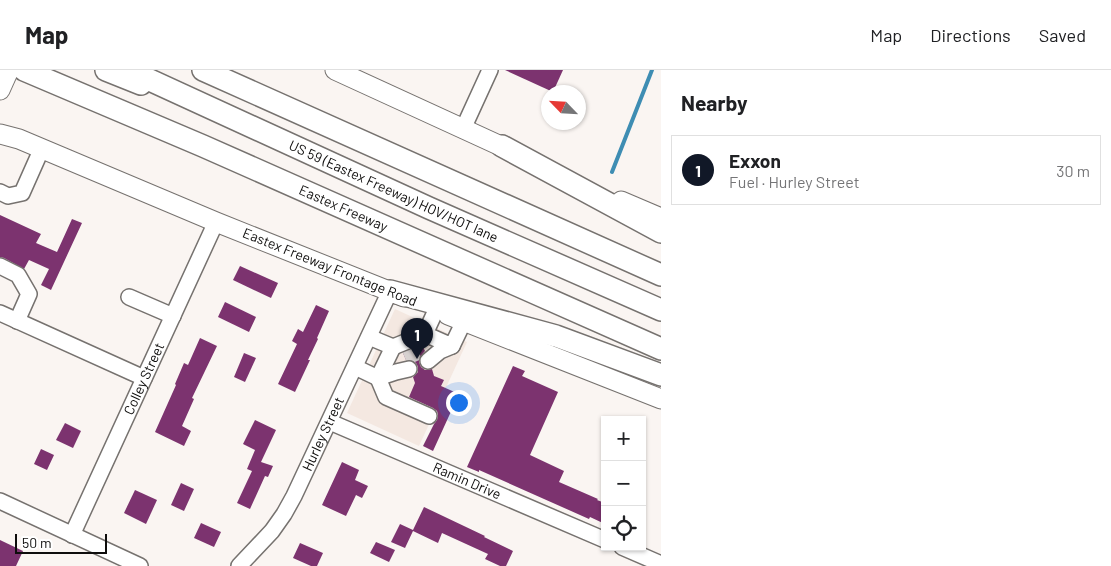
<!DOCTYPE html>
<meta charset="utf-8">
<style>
body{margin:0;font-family:Barlow,sans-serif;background:#f6f6f6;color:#202124}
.controls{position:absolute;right:15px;bottom:15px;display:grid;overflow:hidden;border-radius:0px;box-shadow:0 1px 4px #0004}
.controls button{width:45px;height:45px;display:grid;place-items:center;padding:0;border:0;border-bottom:1px solid #e0e0e0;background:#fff;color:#202124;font:25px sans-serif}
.compass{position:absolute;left:541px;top:15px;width:45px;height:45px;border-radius:50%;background:#fff;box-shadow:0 1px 4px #0004;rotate:295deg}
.scale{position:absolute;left:15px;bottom:12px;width:92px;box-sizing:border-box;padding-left:5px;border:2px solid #0e0d0c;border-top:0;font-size:14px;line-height:18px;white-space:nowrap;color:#0e0d0c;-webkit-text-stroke:4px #fff;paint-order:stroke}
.you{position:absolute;left:458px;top:332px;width:18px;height:18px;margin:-12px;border:4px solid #fff;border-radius:50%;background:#1a73e8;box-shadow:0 0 0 8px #1a73e833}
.badge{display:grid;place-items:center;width:32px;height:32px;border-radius:50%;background:#111827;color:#fff;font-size:16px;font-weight:700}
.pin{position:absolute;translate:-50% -41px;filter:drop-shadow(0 1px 2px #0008)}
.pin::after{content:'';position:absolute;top:26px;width:18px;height:15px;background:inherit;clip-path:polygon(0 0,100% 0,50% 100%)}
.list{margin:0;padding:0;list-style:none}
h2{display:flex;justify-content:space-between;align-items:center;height:65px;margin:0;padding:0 20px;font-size:21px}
h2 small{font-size:16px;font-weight:400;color:#757577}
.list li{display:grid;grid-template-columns:32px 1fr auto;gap:15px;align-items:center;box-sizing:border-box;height:70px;margin:0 10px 10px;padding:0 10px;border:1px solid #e0e0e0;border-radius:0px}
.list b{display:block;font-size:19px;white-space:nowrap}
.list p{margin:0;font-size:16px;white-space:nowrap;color:#757577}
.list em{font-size:16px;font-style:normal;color:#757577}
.icon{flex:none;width:28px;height:28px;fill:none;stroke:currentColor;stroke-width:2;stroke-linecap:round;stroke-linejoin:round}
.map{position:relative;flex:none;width:661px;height:496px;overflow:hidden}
header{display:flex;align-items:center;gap:30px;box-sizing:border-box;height:70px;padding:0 25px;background:#fff;border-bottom:1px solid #e0e0e0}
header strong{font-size:24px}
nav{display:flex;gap:28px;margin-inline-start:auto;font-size:18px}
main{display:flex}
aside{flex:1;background:#fff}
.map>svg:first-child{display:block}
.built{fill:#f4e8e1}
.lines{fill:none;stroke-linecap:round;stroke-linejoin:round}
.stream{stroke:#3e8db3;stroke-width:4}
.building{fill:#7c336f}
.minor-tunnel{stroke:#d7d2d0;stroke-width:15;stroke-dasharray:15 8;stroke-linecap:butt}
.minor-casing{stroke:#76726f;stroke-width:18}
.major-casing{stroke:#76726f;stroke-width:21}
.highway-casing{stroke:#76726f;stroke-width:24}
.minor{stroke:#fff;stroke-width:15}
.major{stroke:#fff;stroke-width:19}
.highway{stroke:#fff;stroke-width:21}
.labels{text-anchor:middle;stroke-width:5;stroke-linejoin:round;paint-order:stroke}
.street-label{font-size:14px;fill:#0e0d0c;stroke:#fff}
</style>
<header>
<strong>Map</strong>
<nav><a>Map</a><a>Directions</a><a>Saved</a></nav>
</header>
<main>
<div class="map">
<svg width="661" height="496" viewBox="0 0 661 496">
<rect width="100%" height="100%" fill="#faf5f2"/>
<!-- built -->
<path class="built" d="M395,239L467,272L419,376L347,343Z"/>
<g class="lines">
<!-- stream -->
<path class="stream" d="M612,102L652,0"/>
</g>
<!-- building -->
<g class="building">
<path d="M505,0H563L553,22Z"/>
<path d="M0,145L41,164L36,173L57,182L72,149L82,153L51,220L41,215L49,199L29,190L24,199L4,188L0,187Z"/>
<path d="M240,196L278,213L271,228L233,210Z"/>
<path d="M225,232L256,247L249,262L218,247Z"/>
<path d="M316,235L329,241L317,268L318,269L308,290H310L295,322L278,314L297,274L292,271L298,259L303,262Z"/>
<path d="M200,268L217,276L192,328L194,329L182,356L191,361L184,376L155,362L176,315L175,314L184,293L188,295Z"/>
<path d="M422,275L425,281L419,288V292L421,297L425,300L432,299L434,306L444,310L441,316L459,324L433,381L423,376L434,354L437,350L438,345L437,341L433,338L409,327L415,313L413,307L418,302V297L416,293L412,290H406L403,283Z"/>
<path d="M244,283L256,288L245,312L234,307Z"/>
<path d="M513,296L525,301L522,306L558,322L530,385L564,401L559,412L598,429L597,430L605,433V454L590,447L589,449L479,400V402L467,397Z"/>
<path d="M255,350L276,360L261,392L273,396L268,407L265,406L250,439L237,433L252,401L247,399L255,380L243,374Z"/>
<path d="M65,353L81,361L73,378L56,370Z"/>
<path d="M41,379L54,385L47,400L34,394Z"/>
<path d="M342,392L359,400L355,410L368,416L362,428L356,425L346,446L322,435Z"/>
<path d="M181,413L194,419L184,441L171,435Z"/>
<path d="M135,420L157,430L146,454L124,443Z"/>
<path d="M424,437L485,466L484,467L513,481L506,496H500L485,489L488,484L442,463L438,473L413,461L405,478L391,472L400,454L413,460Z"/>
<path d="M201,453L221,462L214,477L194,468Z"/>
<path d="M0,470L23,481L16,496H0Z"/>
<path d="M376,472L395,480L389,492L370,483Z"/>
<path d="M300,473L323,483L317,496H311L293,488Z"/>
</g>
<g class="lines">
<!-- minor-tunnel -->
<path class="minor-tunnel" d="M405,288L424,280"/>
<defs>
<g id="minor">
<path d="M463,59L490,0"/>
<path d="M0,122L8,126L22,123L42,78"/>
<path d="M0,196L18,205L29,224L17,251"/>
<path d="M129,227L173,246"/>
<path d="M0,243L144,308"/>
<path d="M425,264L452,276L464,251"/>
<path d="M393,277L425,264L436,240"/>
<path d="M428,291L440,281L452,276"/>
<path d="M355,297L378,308L393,277L369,267"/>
<path d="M409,299L396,302L378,308L386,327L429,346"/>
<path id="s1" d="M330,352L605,470"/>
<path d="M0,431L140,496"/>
<path id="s2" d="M72,465L216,152"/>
<path d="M622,477L661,494"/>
<path id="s3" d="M239,496L272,461L284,444L294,426L390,221"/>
</g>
<g id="major">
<path d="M335,0L516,83"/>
<path d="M0,20L9,0"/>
<path d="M0,64L19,69L216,152L404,227"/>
<path d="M621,131L661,148"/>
<path d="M448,245L661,329"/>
</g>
<g id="highway">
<path id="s4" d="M24,0L203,76L661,279"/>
<path d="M106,0L141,14"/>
<path id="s5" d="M128,0L429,138L661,240"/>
<path d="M203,0L661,205"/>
<path d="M502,76L661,162"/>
<path d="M390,221L556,266L661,305"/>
</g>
</defs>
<!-- minor casing -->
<use href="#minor" class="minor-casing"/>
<!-- major casing -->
<use href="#major" class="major-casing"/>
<!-- highway casing -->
<use href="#highway" class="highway-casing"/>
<!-- minor -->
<use href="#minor" class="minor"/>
<!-- major -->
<use href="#major" class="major"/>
<!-- highway -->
<use href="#highway" class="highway"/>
</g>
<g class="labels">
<!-- street labels -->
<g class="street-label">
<text dy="5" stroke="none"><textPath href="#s5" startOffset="292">US 59 (Eastex Freeway) HOV/HOT lane</textPath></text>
<text dy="5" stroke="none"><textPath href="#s4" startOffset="348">Eastex Freeway</textPath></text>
<text transform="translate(330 197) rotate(22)" y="5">Eastex Freeway Frontage Road</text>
<text dy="5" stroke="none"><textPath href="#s2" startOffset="172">Colley Street</textPath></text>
<text dy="5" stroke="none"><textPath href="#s3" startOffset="158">Hurley Street</textPath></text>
<text dy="5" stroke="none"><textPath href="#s1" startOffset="149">Ramin Drive</textPath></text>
</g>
</g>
</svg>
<div class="controls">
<button>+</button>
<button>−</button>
<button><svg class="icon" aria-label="locate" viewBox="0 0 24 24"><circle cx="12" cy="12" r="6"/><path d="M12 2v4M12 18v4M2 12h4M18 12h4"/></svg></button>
</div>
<svg class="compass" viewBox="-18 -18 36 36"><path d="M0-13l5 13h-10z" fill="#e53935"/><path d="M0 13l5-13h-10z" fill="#757577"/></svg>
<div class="scale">50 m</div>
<div class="you"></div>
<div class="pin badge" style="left:417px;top:289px">1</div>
</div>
<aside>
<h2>Nearby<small></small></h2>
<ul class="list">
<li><span class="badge">1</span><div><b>Exxon</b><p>Fuel · Hurley Street</p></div><em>30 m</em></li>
</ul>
</aside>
</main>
